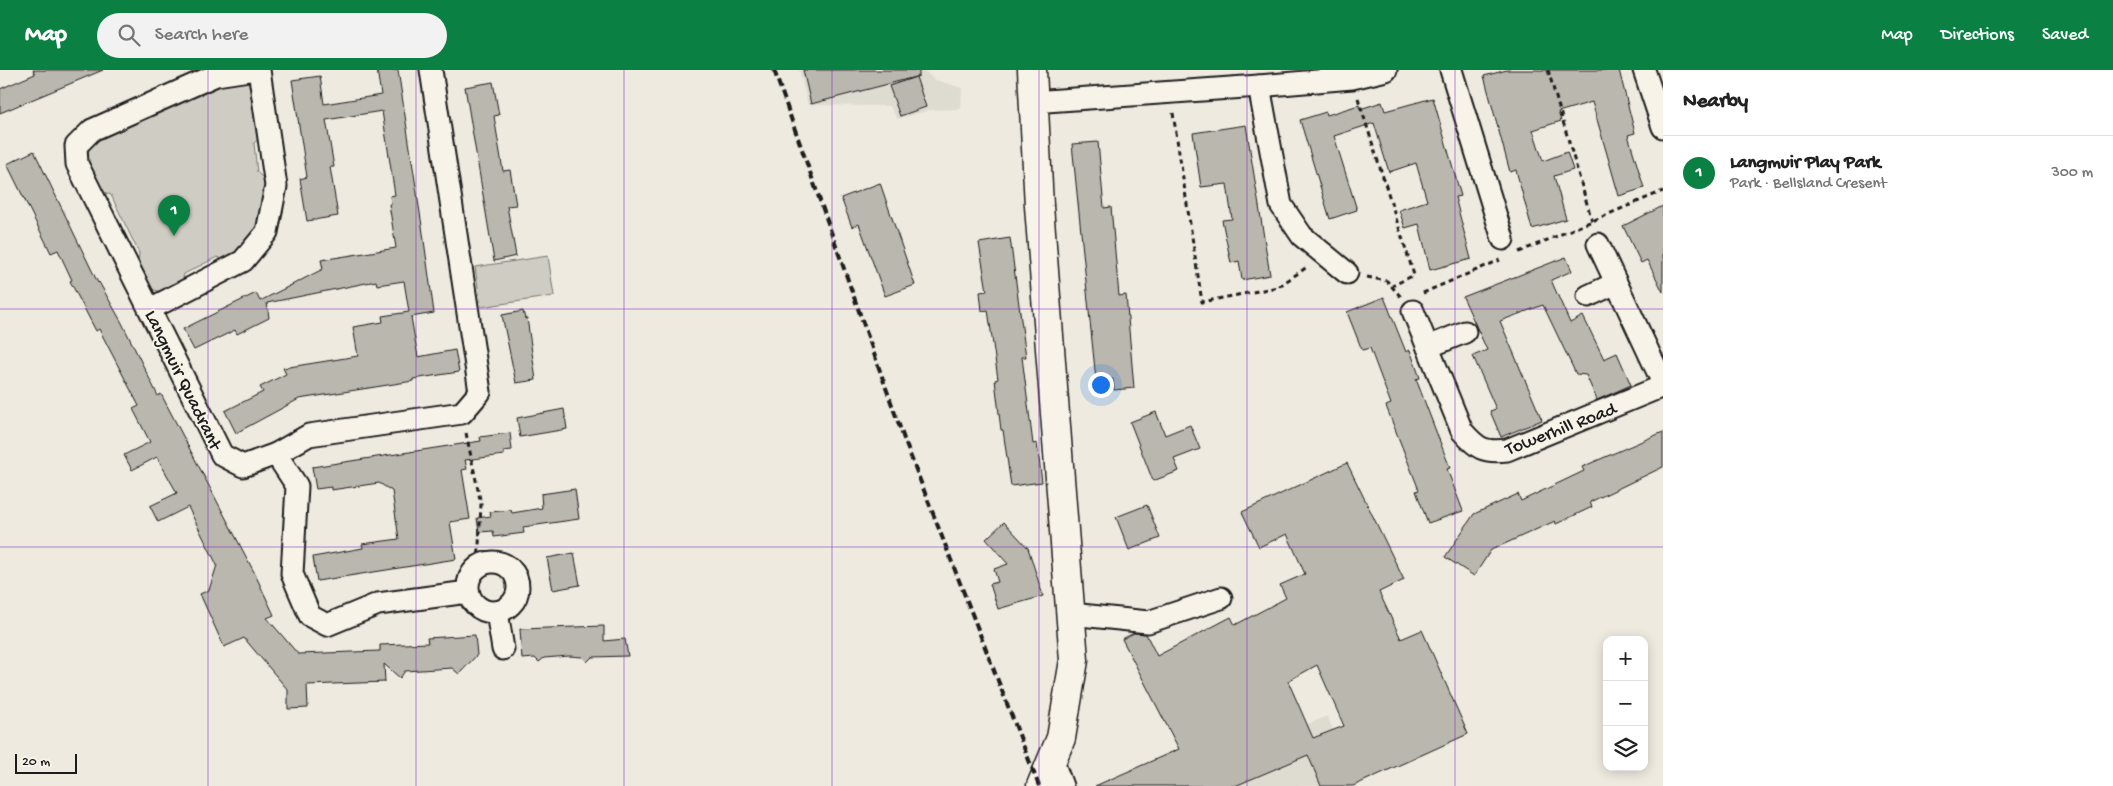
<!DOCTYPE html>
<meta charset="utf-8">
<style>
body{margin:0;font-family:"Gochi Hand",sans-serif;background:#f2f2f2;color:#222}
.controls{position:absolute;right:15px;bottom:15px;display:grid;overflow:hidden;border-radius:10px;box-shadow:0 2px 12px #0003}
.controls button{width:45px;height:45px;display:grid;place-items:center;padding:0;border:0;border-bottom:1px solid #e0e0e0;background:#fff;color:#222;font:25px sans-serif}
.scale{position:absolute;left:15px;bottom:12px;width:62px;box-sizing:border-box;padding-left:5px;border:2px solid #1c1c1c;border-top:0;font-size:14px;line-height:18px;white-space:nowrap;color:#1c1c1c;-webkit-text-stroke:4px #f7f3e8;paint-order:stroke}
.you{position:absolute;left:1100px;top:314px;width:18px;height:18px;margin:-12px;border:4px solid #fff;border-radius:50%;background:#1a73e8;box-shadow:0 0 0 8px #1a73e833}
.badge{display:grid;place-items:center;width:32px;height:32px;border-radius:50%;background:#0b8043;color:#fff;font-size:16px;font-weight:700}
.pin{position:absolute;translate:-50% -41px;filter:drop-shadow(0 1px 2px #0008)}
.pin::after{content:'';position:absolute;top:26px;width:18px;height:15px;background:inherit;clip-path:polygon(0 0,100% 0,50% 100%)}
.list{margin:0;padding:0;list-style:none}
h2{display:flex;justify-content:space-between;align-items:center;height:65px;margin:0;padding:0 20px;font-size:21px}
h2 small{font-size:16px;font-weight:400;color:#767676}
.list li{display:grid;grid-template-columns:32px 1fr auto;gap:15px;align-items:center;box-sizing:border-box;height:75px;padding:0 20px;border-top:1px solid #e0e0e0}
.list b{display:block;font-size:19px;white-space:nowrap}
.list p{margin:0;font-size:16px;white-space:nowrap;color:#767676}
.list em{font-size:16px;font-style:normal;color:#767676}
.icon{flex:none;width:28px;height:28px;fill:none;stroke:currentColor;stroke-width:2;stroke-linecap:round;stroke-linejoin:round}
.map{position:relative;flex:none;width:1663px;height:716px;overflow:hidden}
header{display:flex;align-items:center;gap:30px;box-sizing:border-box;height:70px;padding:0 25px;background:#0b8043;color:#fff}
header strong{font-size:24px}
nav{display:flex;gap:28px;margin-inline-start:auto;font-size:18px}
.search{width:350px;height:45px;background:#f2f2f2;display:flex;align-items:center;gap:12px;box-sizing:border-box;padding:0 18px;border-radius:28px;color:#767676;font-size:19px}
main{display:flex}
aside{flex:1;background:#fff}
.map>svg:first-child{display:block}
.built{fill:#dedbd1}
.green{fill:#cfccc3;stroke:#767470}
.building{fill:#bab7af;stroke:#1c1c1c;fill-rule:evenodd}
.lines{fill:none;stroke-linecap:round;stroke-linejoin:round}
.minor-casing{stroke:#1c1c1c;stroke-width:25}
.major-casing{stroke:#1c1c1c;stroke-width:31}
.path{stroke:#1c1c1c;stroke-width:3;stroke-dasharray:5 4;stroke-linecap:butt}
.minor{stroke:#f7f3e8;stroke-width:21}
.major{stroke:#f7f3e8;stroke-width:28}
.rail{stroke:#1c1c1c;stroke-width:4;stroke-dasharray:8 4;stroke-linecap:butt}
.grid{fill:none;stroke:#7b2cbf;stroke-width:1;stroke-opacity:0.55}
.labels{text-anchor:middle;stroke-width:4;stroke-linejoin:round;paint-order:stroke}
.street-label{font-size:19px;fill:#1c1c1c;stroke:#f7f3e8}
</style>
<header>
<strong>Map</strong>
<div class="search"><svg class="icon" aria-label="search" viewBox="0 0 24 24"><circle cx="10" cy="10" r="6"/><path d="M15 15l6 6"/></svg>Search here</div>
<nav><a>Map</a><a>Directions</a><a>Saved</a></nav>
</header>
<main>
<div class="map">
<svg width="1663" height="716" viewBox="0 0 1663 716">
<rect width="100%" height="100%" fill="#eeeae0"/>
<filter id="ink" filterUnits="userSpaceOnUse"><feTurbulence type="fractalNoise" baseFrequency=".02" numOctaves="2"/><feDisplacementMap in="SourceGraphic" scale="10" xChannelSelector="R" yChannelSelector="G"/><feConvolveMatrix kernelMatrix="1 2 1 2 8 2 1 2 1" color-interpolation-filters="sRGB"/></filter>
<g filter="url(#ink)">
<!-- built -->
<g class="built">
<path d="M799,0H924L933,9L962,18L961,39L930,40L897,49L890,36L808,35Z"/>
<path d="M1327,646L1356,713L1348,716H1163Z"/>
</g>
<!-- green -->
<g class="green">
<path d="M254,7L261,67L254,73L257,102L266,111L259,157L245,178L225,191L217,187L184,204L182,212L161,222L149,218L138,196L139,183L111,125L99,120L86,93L90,74L191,23Z"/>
<path d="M548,186L554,226L481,237L475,197Z"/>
</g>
<!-- building -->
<g class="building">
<path d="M33,0H103L0,43V19L35,4Z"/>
<path d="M377,0H398L422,156L434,243L411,247L418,287L455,280L459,302L413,309V311L299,329L236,363L225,341L263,322L260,317L286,304L283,298L358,286L353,257L383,252L382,246L409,242L404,211L377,215L376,211L267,233L269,248L237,264L235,260L194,280L183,259L256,223L260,231L323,199L321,190L396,178L389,134H391L390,126L395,125L382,41L326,50L334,97H330L338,146L307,151L300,109L307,107L292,10L320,6L324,34L381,25Z"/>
<path d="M803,0H919V6L811,34Z"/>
<path d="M1507,0H1619L1635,63L1628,65L1644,118L1619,126L1592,32L1558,42L1561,51L1533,60L1543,91L1567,82L1573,100L1554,106L1566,149L1532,159L1516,100L1510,102L1484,6Z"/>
<path d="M916,7L926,37L900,46L889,16Z"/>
<path d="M493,12L499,45L494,46L503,101L510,100L516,135L507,136L516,186L494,191L465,17Z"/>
<path d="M1433,28L1461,126L1455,127L1471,189L1430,200L1419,154L1405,158L1399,140L1427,131L1416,93L1389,102L1374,53L1334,66L1357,140L1330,149L1300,50L1326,42L1327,45L1359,35L1360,39L1382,32L1385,41Z"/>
<path d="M1246,55L1270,205L1242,210L1239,191L1231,193L1222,150L1232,149L1227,114L1201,117L1193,63Z"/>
<path d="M1098,72L1104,138L1111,137L1119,226L1126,225L1134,318L1114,320L1113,309L1096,310L1072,74Z"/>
<path d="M34,81L98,213L99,212L122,253L158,326L161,324L254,502L274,545L267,548L298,584L380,581V575L428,573L427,568L475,565L477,585L459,604L452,598L405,601L400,608L384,594L385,612L307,615L308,638L288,639V620L244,568L224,577L200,524L209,520L217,495L188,437L158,452L150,436L177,423L157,387L132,400L124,385L150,372L133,339L139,336L99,259L96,261L70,211L72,210L58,180L51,183L7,94Z"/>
<path d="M880,113L915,215L885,226L859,154L852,157L841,128Z"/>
<path d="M1663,136V222L1647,190L1641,193L1623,156Z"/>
<path d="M1010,168L1026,287H1022L1033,374L1037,373L1042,412L1011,416L1003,360H1001L995,310L998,309L988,240L982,241L980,222L987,221L979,173Z"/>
<path d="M1566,187L1572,201L1551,210L1570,253L1583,246L1604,289L1617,283L1631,315L1597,330L1586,305L1576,304L1543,235L1500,251L1542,350L1501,367L1490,341L1496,339L1473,286L1487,280L1463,227Z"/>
<path d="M1384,227L1406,282L1410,280L1420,308L1416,309L1450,398L1447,399L1463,441L1428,453L1416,421L1419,420L1386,336L1391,334L1370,278L1362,280L1347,242Z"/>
<path d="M523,241L525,249L527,248L536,310L516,313L502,245Z"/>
<path d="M564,339L567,359L520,367L517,348Z"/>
<path d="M1156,342L1165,365L1190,355L1200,379L1174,389L1179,401L1153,411L1130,352Z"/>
<path d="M1663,362V397L1590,432L1592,437L1556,454L1555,451L1491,480L1474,506L1445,487L1474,444L1518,424L1521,431L1584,401L1582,397Z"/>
<path d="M510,363L512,380L504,381V385L465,390L467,399L462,400L470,449L450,452L456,489L317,511L313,487L363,478L362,474L399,469L392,421L379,413L331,420V417L316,419L312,397L481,371L480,367Z"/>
<path d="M1347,393L1404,510L1379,522L1401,569L1422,560L1468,664L1353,716H1321L1308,685L1235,716H1095L1179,679L1122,569L1134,563L1146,564L1157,586L1231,547L1235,555L1286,528L1280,515L1305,504L1287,464L1259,477L1242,442ZM1317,595L1344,656L1313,668L1288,611Z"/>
<path d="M575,419L579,449L523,457L524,463L494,467L493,461L479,462L477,448L491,446L490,442L511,440L512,443L542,438L541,424Z"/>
<path d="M1147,435L1160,468L1129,480L1116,447Z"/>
<path d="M1004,452L1028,478L1043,526L998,539L990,514L998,512L994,499L1008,494L986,469Z"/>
<path d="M574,483L580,515L553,520L547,488Z"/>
<path d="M604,556V571L625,569L628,586L592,587L587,592L582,587L569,586L544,588L539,592L535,588L522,589L520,559Z"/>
</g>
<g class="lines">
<defs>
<g id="minor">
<path d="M249,0L216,5L92,60L76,76L77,94L222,385L243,396L276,384L309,365L462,343L480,322L431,0"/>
<path d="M1451,0L1503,169"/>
<path d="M1644,0L1663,57"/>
<path d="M1259,16L1281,135L1302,166L1347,203"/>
<path d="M1032,32L1259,16L1352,8L1386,0"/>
<path d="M1598,174L1663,313"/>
<path d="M1588,226L1616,213"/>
<path d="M150,239L243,191L267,162L276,116L259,0"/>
<path d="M1413,241L1462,361C1477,378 1483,383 1507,380L1663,316"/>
<path d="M1428,277L1465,262"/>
<path d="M276,384L297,416L292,504L310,546L327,555L378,534L468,522"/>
<circle cx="493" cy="517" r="25"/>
<path d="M497,542L503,579"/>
<path d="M1071,544L1148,552L1221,528"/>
<path d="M1052,689L1062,716"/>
</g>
<path id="major" d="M1032,0L1039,136L1074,590L1061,668L1041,716"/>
</defs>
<!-- minor casing -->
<use href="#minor" class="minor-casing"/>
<!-- major casing -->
<use href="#major" class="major-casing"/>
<!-- path -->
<g class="path">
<path d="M1548,0L1592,151"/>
<path d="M1358,28L1414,205L1392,216"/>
<path d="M1173,43L1202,232L1278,217L1307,197"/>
<path d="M1519,182L1663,121"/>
<path d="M1367,207L1387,211L1401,227"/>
<path d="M1423,223L1500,190"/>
<path d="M466,363L481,434L478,496"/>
</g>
<!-- minor -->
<use href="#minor" class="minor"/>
<!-- major -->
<use href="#major" class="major"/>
<!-- rail -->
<path class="rail" d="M774,0L904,369L1039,716"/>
</g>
</g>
<!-- grid -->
<path class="grid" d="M208,0V716M416,0V716M624,0V716M832,0V716M1039,0V716M1247,0V716M1455,0V716M0,239H1663M0,477H1663"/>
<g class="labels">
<!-- street labels -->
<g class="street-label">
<text transform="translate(185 309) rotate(64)" y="7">Langmuir Quadrant</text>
<text transform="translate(1560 357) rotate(-21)" y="7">Towerhill Road</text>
</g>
</g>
</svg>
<div class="controls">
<button>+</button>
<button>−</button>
<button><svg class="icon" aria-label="layers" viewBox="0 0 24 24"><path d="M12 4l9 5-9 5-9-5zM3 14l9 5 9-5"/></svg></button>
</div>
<div class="scale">20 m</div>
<div class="you"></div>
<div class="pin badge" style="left:174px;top:166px">1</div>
</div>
<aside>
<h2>Nearby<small></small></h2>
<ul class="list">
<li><span class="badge">1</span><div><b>Langmuir Play Park</b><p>Park · Bellsland Cresent</p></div><em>300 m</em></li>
</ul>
</aside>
</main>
